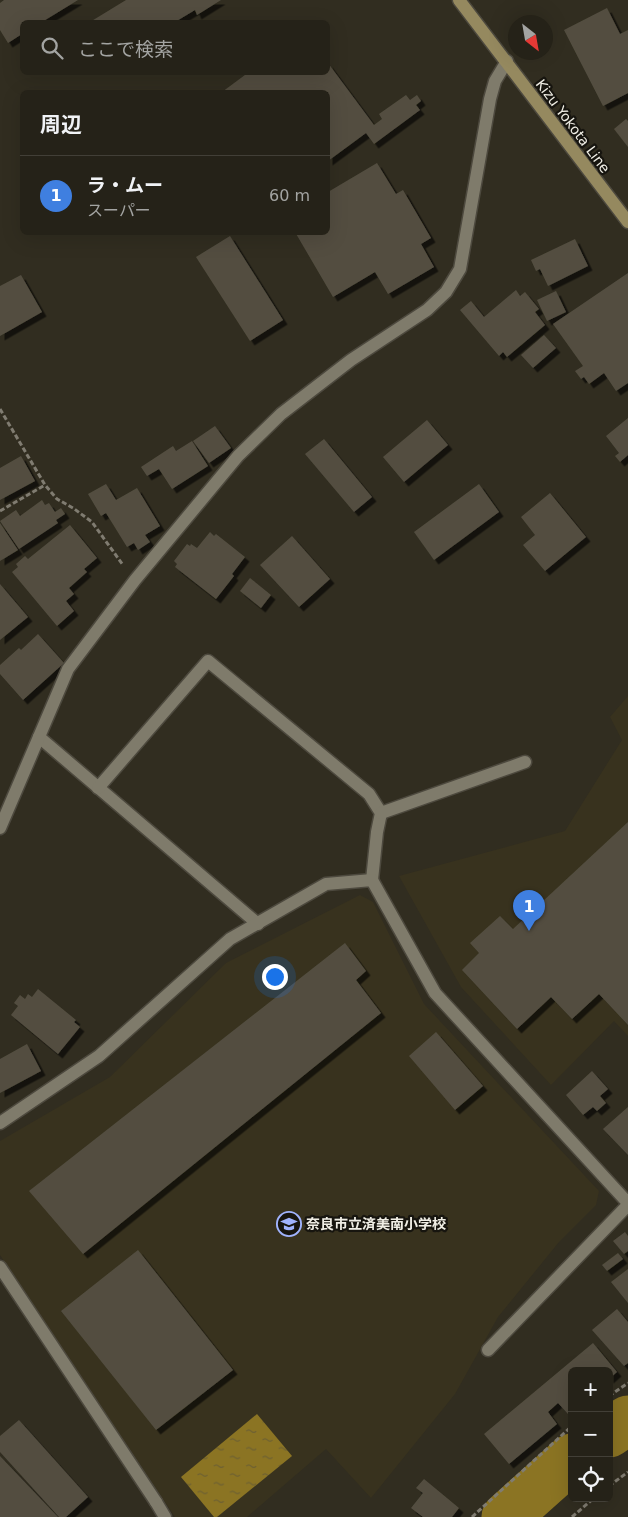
<!DOCTYPE html>
<html lang="ja">
<meta charset="utf-8">
<style>
body{margin:0;font-family:"DejaVu Sans","Noto Sans JP",sans-serif;background:#312f25;color:#f1f3f6}
.controls{position:absolute;right:15px;bottom:15px;display:grid;overflow:hidden;border-radius:8px;box-shadow:0 5px 20px #0002}
.controls button{width:45px;height:45px;display:grid;place-items:center;padding:0;border:0;border-bottom:1px solid #423f37;background:#252218;color:#f1f3f6;font:25px sans-serif}
.compass{position:absolute;left:508px;top:15px;width:45px;height:45px;border-radius:50%;background:#252218;box-shadow:0 5px 20px #0002;rotate:149deg}
.you{position:absolute;left:274px;top:976px;width:18px;height:18px;margin:-12px;border:4px solid #fff;border-radius:50%;background:#1a73e8;box-shadow:0 0 0 8px #1a73e833}
.badge{display:grid;place-items:center;width:32px;height:32px;border-radius:50%;background:#a0b3fd;color:#fff;font-size:16px;font-weight:700}
.pin{position:absolute;translate:-50% -41px;filter:drop-shadow(0 1px 2px #0008)}
.pin::after{content:'';position:absolute;top:26px;width:18px;height:15px;background:inherit;clip-path:polygon(0 0,100% 0,50% 100%)}
.list{margin:0;padding:0;list-style:none}
h2{display:flex;justify-content:space-between;align-items:center;height:65px;margin:0;padding:0 20px;font-size:21px}
h2 small{font-size:16px;font-weight:400;color:#a3a4a2}
.list li{display:grid;grid-template-columns:32px 1fr auto;gap:15px;align-items:center;box-sizing:border-box;height:80px;padding:0 20px;border-top:1px solid #423f37}
.list b{display:block;font-size:19px;white-space:nowrap}
.list p{margin:0;font-size:16px;white-space:nowrap;color:#a3a4a2}
.list em{font-size:16px;font-style:normal;color:#a3a4a2}
.icon{flex:none;width:28px;height:28px;fill:none;stroke:currentColor;stroke-width:2;stroke-linecap:round;stroke-linejoin:round}
.map{position:relative;flex:none;width:628px;height:1517px;overflow:hidden}
.search{position:absolute;background:#252218;box-shadow:0 5px 20px #0002;left:20px;top:20px;width:310px;height:55px;display:flex;align-items:center;gap:12px;box-sizing:border-box;padding:0 18px;border-radius:8px;color:#a3a4a2;font-size:19px}
.panel{position:absolute;background:#252218;box-shadow:0 5px 20px #0002;left:20px;top:90px;width:310px;height:145px;border-radius:8px}
.map>svg:first-child{display:block}
.built{fill:#38321e}
.water{fill:url(#water-ripples)}
.lines{fill:none;stroke-linecap:round;stroke-linejoin:round}
.river{stroke:#8b7423;stroke-width:49}
.building{fill:#534e40;filter:url(#shadow)}
.service-casing{stroke:#4d493e;stroke-width:15}
.minor-casing{stroke:#4d493e;stroke-width:15}
.tertiary-casing{stroke:#4d493e;stroke-width:15}
.secondary-casing{stroke:#4d493e;stroke-width:15}
.path{stroke:#807c71;stroke-width:3;stroke-dasharray:5 2.5;stroke-linecap:butt}
.service{stroke:#7f7b6b;stroke-width:12}
.minor{stroke:#7f7b6b;stroke-width:12}
.tertiary{stroke:#7f7b6b;stroke-width:12}
.secondary{stroke:#95895f;stroke-width:12}
.labels{text-anchor:middle;stroke-width:4.5;stroke-linejoin:round;paint-order:stroke}
.street-label{font-size:14px;fill:#f0eee5;stroke:#17150f}
.poi-label{font-size:14px;font-weight:bold;fill:#f0eee5;stroke:#17150f;text-anchor:start}
</style>
<div class="map">
<svg width="628" height="1517" viewBox="0 0 628 1517">
<defs>
<pattern id="water-ripples" width="26" height="14" patternUnits="userSpaceOnUse" patternTransform="scale(1.25)"><rect width="26" height="14" fill="#8b7423"/><path d="M2 4q2-2 4 0t4 0M15 11q2-2 4 0t4 0" fill="none" stroke="#6d6032"/></pattern>
<filter id="shadow"><feDropShadow dx="4.5" dy="4.5" stdDeviation="0" flood-color="#0009"/></filter>
</defs>
<rect width="100%" height="100%" fill="#312d20"/>
<!-- built -->
<g class="built">
<path d="M628,696V1036L614,1021L551,1085L461,987L399,876L565,831L622,740L610,717Z"/>
<path d="M360,895L373,902L424,1004L599,1191L596,1205L559,1242L498,1317L455,1394L371,1498L326,1449L247,1517H175L0,1255V1141L110,1077L226,963Z"/>
</g>
<!-- water -->
<path class="water" d="M257,1414L292,1456L217,1517H214L181,1477Z"/>
<g class="lines">
<!-- river -->
<g class="river">
<path d="M609,1433L628,1420"/>
<path d="M506,1517L572,1458"/>
</g>
</g>
<!-- building -->
<g class="building">
<path d="M4,0H78L42,22H22V34L8,43L0,30V3Z"/>
<path d="M126,0H221L197,15L195,10L175,22H90Z"/>
<path d="M607,8L620,34L628,30V93L603,106L564,30Z"/>
<path d="M328,63L374,125L382,119L379,114L406,95L410,100L417,95L421,101L416,105L420,110L374,144L366,133L328,161V92H222L249,72H328Z"/>
<path d="M626,119L628,121V147L614,129Z"/>
<path d="M377,163L396,194L403,190L431,238L421,244L434,267L388,294L375,272L333,297L295,232H328V192Z"/>
<path d="M230,236L283,320L250,341L196,257Z"/>
<path d="M575,239L588,266L548,286L540,269L536,271L531,260Z"/>
<path d="M628,273V383L616,391L604,373L589,384L584,377L581,379L575,371L583,366L553,324Z"/>
<path d="M21,275L42,312L0,336V286Z"/>
<path d="M516,290L520,296L525,292L539,309L535,312L545,325L507,357L503,352L499,356L460,310L471,301L484,317Z"/>
<path d="M556,291L566,312L547,321L537,300Z"/>
<path d="M544,335L556,348L533,368L521,355Z"/>
<path d="M628,418V455L620,462L615,456L619,453L606,436Z"/>
<path d="M427,420L448,445L404,482L383,457Z"/>
<path d="M215,426L231,448L209,463L193,441Z"/>
<path d="M324,439L372,497L354,512L305,454Z"/>
<path d="M192,441L208,466L172,489L159,469L147,476L141,467L173,446L176,451Z"/>
<path d="M21,456L35,481L0,500V468Z"/>
<path d="M106,484L116,500L137,488L160,526L145,535L150,542L138,550L134,543L127,547L106,513L101,516L88,494Z"/>
<path d="M479,484L499,512L434,560L414,532Z"/>
<path d="M550,493L586,537L545,571L523,545L535,535L521,517Z"/>
<path d="M42,500L45,505L49,503L55,512L61,508L65,514L56,520L58,523L19,549L0,521L16,510L20,516Z"/>
<path d="M0,523L18,550L0,561Z"/>
<path d="M70,525L97,558L84,569L87,572L69,588L74,594L66,601L74,611L57,626L12,572L18,567L16,564L25,556L28,559Z"/>
<path d="M210,532L214,536L216,534L245,557L232,574L234,576L216,599L175,567L177,564L174,561L187,544L190,546L191,544L197,548Z"/>
<path d="M292,536L330,579L299,607L260,565Z"/>
<path d="M250,578L271,595L261,608L240,591Z"/>
<path d="M0,584L28,617L0,640Z"/>
<path d="M38,634L64,663L23,700L0,674V665L19,648L21,650Z"/>
<path d="M628,822V1025L599,994L572,1019L551,997L517,1029L462,970L479,953L470,943L500,916L513,929Z"/>
<path d="M345,943L366,971L356,980L381,1013L83,1254L29,1191Z"/>
<path d="M38,989L76,1020L74,1022L80,1027L58,1054L11,1015L18,1006L14,1003L20,995L25,999L28,994L32,997Z"/>
<path d="M436,1032L483,1086L455,1110L409,1056Z"/>
<path d="M27,1044L41,1071L0,1093V1059Z"/>
<path d="M592,1071L608,1089L600,1096L606,1103L597,1111L593,1107L583,1115L566,1095Z"/>
<path d="M628,1107V1155L603,1129Z"/>
<path d="M625,1232L628,1236V1251L624,1254L613,1241Z"/>
<path d="M138,1250L233,1370L156,1430L61,1311Z"/>
<path d="M618,1253L623,1259L607,1271L602,1265Z"/>
<path d="M628,1269V1303L611,1282Z"/>
<path d="M617,1309L628,1322V1363L624,1366L592,1330Z"/>
<path d="M593,1343L617,1372L609,1379V1371H572V1410L568,1414L558,1403L548,1412L557,1424L509,1464L484,1434Z"/>
<path d="M19,1420L88,1497L66,1517H59L0,1452V1436Z"/>
<path d="M0,1456L58,1517H0Z"/>
<path d="M424,1479L459,1508L452,1517H423L411,1508L423,1493L416,1488Z"/>
</g>
<g class="lines">
<defs>
<path id="service" d="M156,1502L165,1517"/>
<g id="minor">
<path d="M39,737L258,924"/>
<path d="M98,788L208,661L369,794L381,813L377,832L372,880"/>
<path d="M381,813L525,762"/>
<path d="M0,1123L99,1056L230,939L326,884L372,880L435,993L628,1203"/>
<path d="M0,1267L156,1502"/>
<path d="M488,1350L628,1205"/>
</g>
<path id="tertiary" d="M0,828L68,669L135,580L238,456L281,414L351,360L427,310L446,292L460,269L490,99L495,81L507,61"/>
<path id="secondary" d="M459,0L628,222"/>
</defs>
<!-- service casing -->
<use href="#service" class="service-casing"/>
<!-- minor casing -->
<use href="#minor" class="minor-casing"/>
<!-- tertiary casing -->
<use href="#tertiary" class="tertiary-casing"/>
<!-- secondary casing -->
<use href="#secondary" class="secondary-casing"/>
<!-- path -->
<g class="path">
<path d="M0,409L45,485L57,499L73,508L92,522L123,565"/>
<path d="M0,511L45,485"/>
<path d="M609,1396L628,1383"/>
<path d="M609,1486L628,1472"/>
<path d="M472,1517L572,1426"/>
<path d="M572,1517L594,1498"/>
</g>
<!-- service -->
<use href="#service" class="service"/>
<!-- minor -->
<use href="#minor" class="minor"/>
<!-- tertiary -->
<use href="#tertiary" class="tertiary"/>
<!-- secondary -->
<use href="#secondary" class="secondary"/>
</g>
<!-- icons -->
<defs>
<symbol id="school-ring" viewBox="-11 -11 22 22"><circle r="9.5" fill="#17150f" stroke="#a0b3fd" stroke-width="1.5"/><path d="M0-5L7-2L0 1L-7-2ZM-4 1L0 2.5L4 1V4Q0 6-4 4Z" fill="#a0b3fd"/></symbol>
</defs>
<g fill-rule="evenodd">
<use href="#school-ring" x="275" y="1210" width="28" height="28"/>
</g>
<g class="labels">
<!-- street labels -->
<g class="street-label">
<text transform="translate(573 126) rotate(53)" y="5">Kizu Yokota Line</text>
</g>
<!-- poi labels -->
<g class="poi-label">
<text x="306" y="1229">奈良市立済美南小学校</text>
</g>
</g>
</svg>
<div class="controls">
<button>+</button>
<button>−</button>
<button><svg class="icon" aria-label="locate" viewBox="0 0 24 24"><circle cx="12" cy="12" r="6"/><path d="M12 2v4M12 18v4M2 12h4M18 12h4"/></svg></button>
</div>
<svg class="compass" viewBox="-18 -18 36 36"><path d="M0-13l5 13h-10z" fill="#e53935"/><path d="M0 13l5-13h-10z" fill="#a3a4a2"/></svg>
<div class="you"></div>
<div class="pin badge" style="left:529px;top:931px;background:#3f7fe0">1</div>
<div class="search"><svg class="icon" aria-label="search" viewBox="0 0 24 24"><circle cx="10" cy="10" r="6"/><path d="M15 15l6 6"/></svg>ここで検索</div>
<section class="panel">
<h2>周辺<small></small></h2>
<ul class="list">
<li><span class="badge" style="background:#3f7fe0">1</span><div><b>ラ・ムー</b><p>スーパー</p></div><em>60 m</em></li>
</ul>
</section>
</div>
